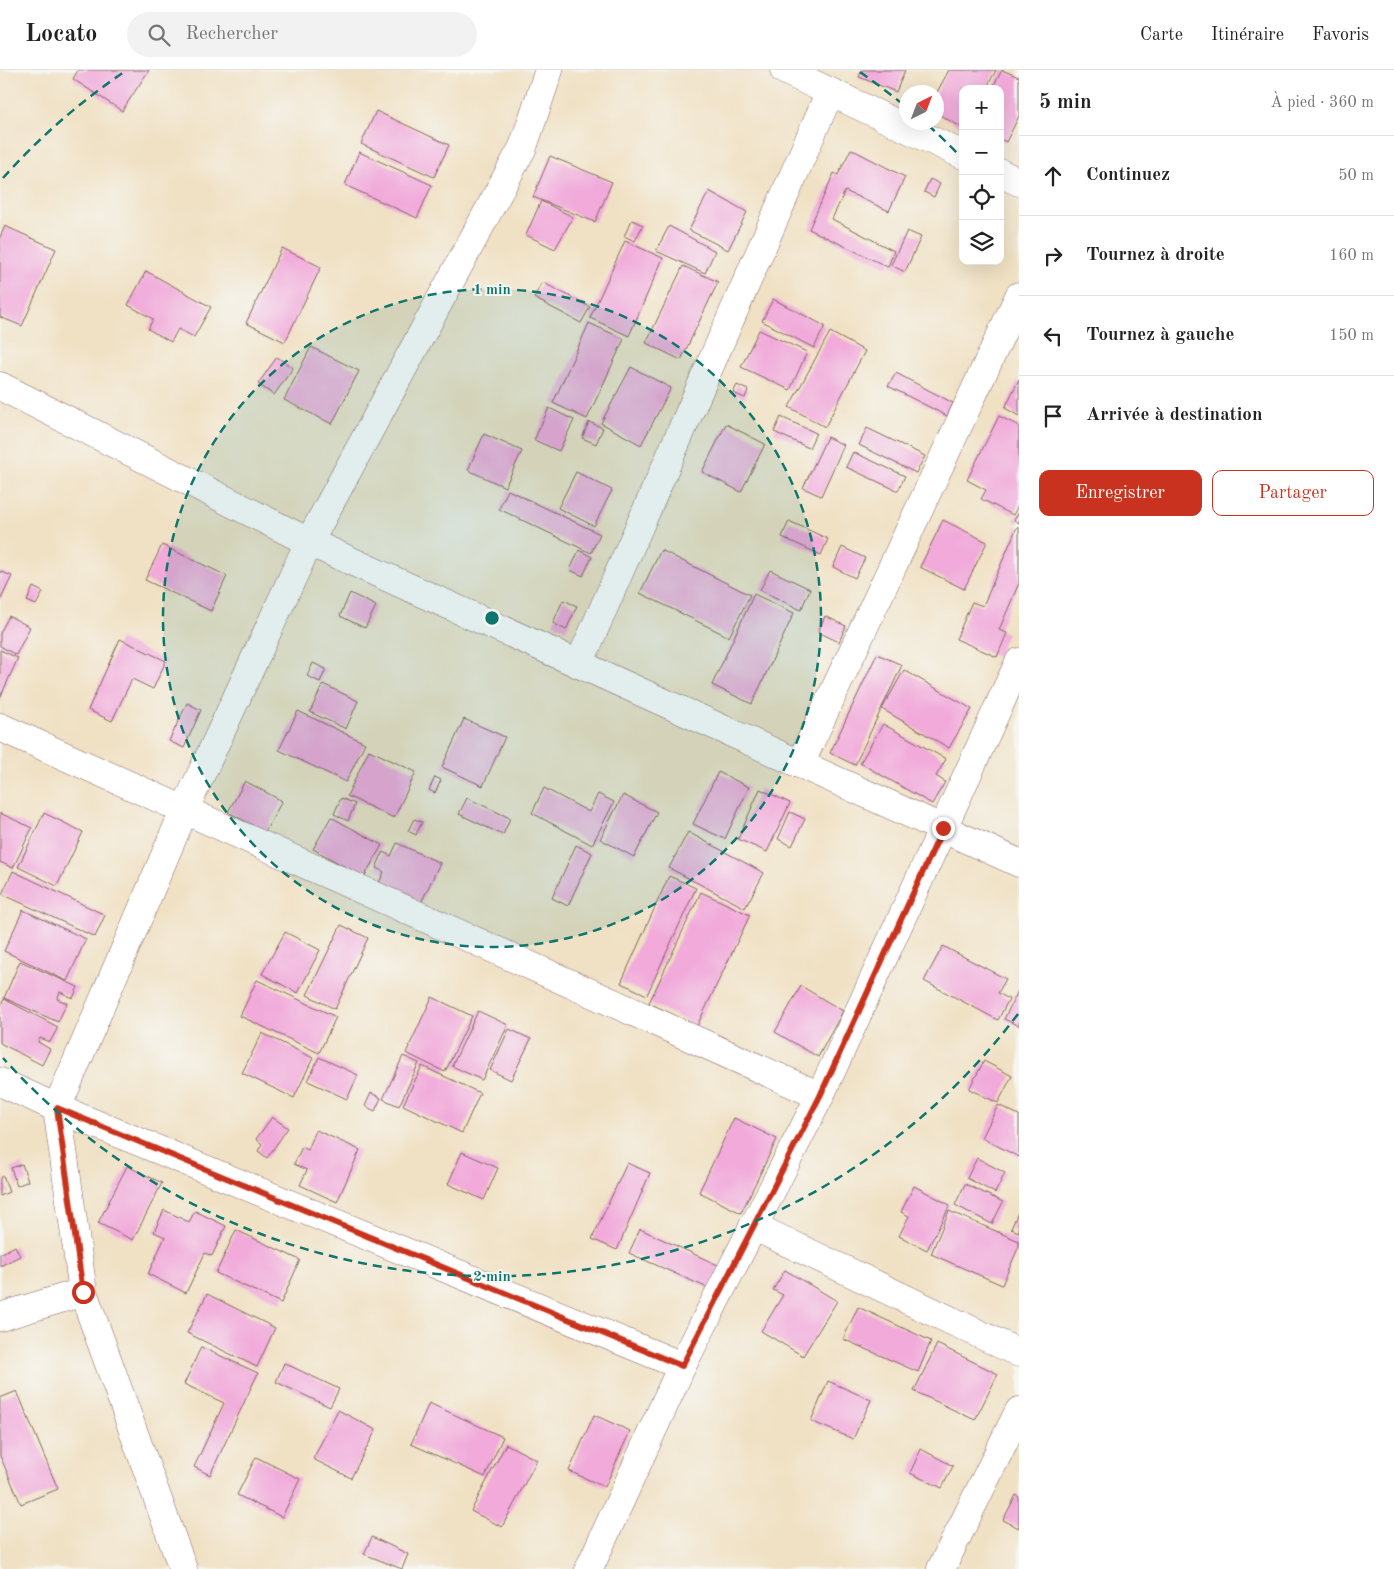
<!DOCTYPE html>
<html lang="fr">
<meta charset="utf-8">
<style>
body{margin:0;font-family:"Old Standard TT",serif;background:#f2f2f2;color:#222}
.controls{position:absolute;right:15px;top:15px;display:grid;overflow:hidden;border-radius:10px;box-shadow:0 5px 20px #0002}
.controls button{width:45px;height:45px;display:grid;place-items:center;padding:0;border:0;border-bottom:1px solid #e0e0e0;background:#fff;color:#222;font:25px sans-serif}
.compass{position:absolute;left:899px;top:15px;width:45px;height:45px;border-radius:50%;background:#fff;box-shadow:0 5px 20px #0002;rotate:42deg}
.stop{position:absolute;width:15px;height:15px;margin:-11px;border:4px solid #c8321e;border-radius:50%;background:#fff}
.stop.end{background:#c8321e;border-color:#fff;box-shadow:0 1px 5px #0008}
.list{margin:0;padding:0;list-style:none}
h2{display:flex;justify-content:space-between;align-items:center;height:65px;margin:0;padding:0 20px;font-size:21px}
h2 small{font-size:16px;font-weight:400;color:#767676}
.list li{display:grid;grid-template-columns:32px 1fr auto;gap:15px;align-items:center;box-sizing:border-box;height:80px;padding:0 20px;border-top:1px solid #e0e0e0}
.list b{display:block;font-size:19px;white-space:nowrap}
.list em{font-size:16px;font-style:normal;color:#767676}
.actions{display:flex;gap:10px;padding:15px 20px}
.actions a{flex:1;padding:11px 0;border:1px solid #c8321e;border-radius:10px;text-align:center;font-size:18px;color:#c8321e}
.actions .main{background:#c8321e;color:#fff}
.icon{flex:none;width:28px;height:28px;fill:none;stroke:currentColor;stroke-width:2;stroke-linecap:round;stroke-linejoin:round}
.map{position:relative;flex:none;width:1019px;height:1499px;overflow:hidden}
header{display:flex;align-items:center;gap:30px;box-sizing:border-box;height:70px;padding:0 25px;background:#fff;border-bottom:1px solid #e0e0e0}
header strong{font-size:24px}
nav{display:flex;gap:28px;margin-inline-start:auto;font-size:18px}
.search{width:350px;height:45px;background:#f2f2f2;display:flex;align-items:center;gap:12px;box-sizing:border-box;padding:0 18px;border-radius:28px;color:#767676;font-size:19px}
main{display:flex}
aside{flex:1;background:#fff}
.map>svg:first-child{display:block}
.building{fill:#f1aada}
.lines{fill:none;stroke-linecap:round;stroke-linejoin:round}
.minor-casing{stroke:#846361;stroke-width:29}
.minor{stroke:#fff;stroke-width:28}
.route{stroke:#c8321e;stroke-width:6}
.ring{fill:none;stroke:#0f766e;stroke-width:2.5;stroke-dasharray:9 6}
.centre{fill:#0f766e;stroke:#f6f6f2;stroke-width:2.5}
.ring-label{font-size:15px;text-anchor:middle;font-weight:bold;fill:#0f766e;stroke:#f6f6f2;stroke-width:4;stroke-linejoin:round;paint-order:stroke}
</style>
<header>
<strong>Locato</strong>
<div class="search"><svg class="icon" aria-label="search" viewBox="0 0 24 24"><circle cx="10" cy="10" r="6"/><path d="M15 15l6 6"/></svg>Rechercher</div>
<nav><a>Carte</a><a>Itinéraire</a><a>Favoris</a></nav>
</header>
<main>
<div class="map">
<svg width="1019" height="1499" viewBox="0 0 1019 1499">
<rect width="100%" height="100%" fill="#f6f6f2"/>
<filter id="ink" filterUnits="userSpaceOnUse"><feTurbulence type="fractalNoise" baseFrequency=".02" numOctaves="2"/><feDisplacementMap in="SourceGraphic" scale="10" xChannelSelector="R" yChannelSelector="G"/><feConvolveMatrix kernelMatrix="1 2 1 2 8 2 1 2 1" color-interpolation-filters="sRGB"/></filter>
<filter id="wash" filterUnits="userSpaceOnUse"><feTurbulence type="fractalNoise" baseFrequency=".0096" numOctaves="4" result="noise"/><feDisplacementMap in="SourceGraphic" scale="20" xChannelSelector="R" yChannelSelector="G"/><feGaussianBlur stdDeviation="1.12" result="paint"/><feColorMatrix in="noise" values="0 0 0 0 0 0 0 0 0 0 0 0 0 0 0 0 0 1.4 0 .05"/><feComposite in="paint" operator="in"/></filter>
<g filter="url(#wash)">
<rect width="100%" height="100%" fill="#f0e1c4"/>
<g id="blocks">
<!-- building -->
<g class="building">
<path d="M78,0H149L122,41L73,9Z"/>
<path d="M862,0H905L896,22L859,7Z"/>
<path d="M949,0H996L986,19H963V58L936,43V24Z"/>
<path d="M1002,0L1019,7V46L1006,72L1000,69V19H992Z"/>
<path d="M376,41L449,75L434,107L361,74Z"/>
<path d="M851,79L905,107L889,141L845,121L832,149L894,181L888,197L809,159L834,103L838,105Z"/>
<path d="M359,82L432,115L417,148L345,115Z"/>
<path d="M550,86L612,112L595,152L533,127Z"/>
<path d="M930,109L940,114L934,127L924,122Z"/>
<path d="M709,121L747,142L728,180L689,160Z"/>
<path d="M541,131L573,147L555,179L526,165Z"/>
<path d="M632,150L643,155L635,171L624,166Z"/>
<path d="M5,156L56,179L22,256L0,247V167Z"/>
<path d="M669,156L715,181L705,203L656,181Z"/>
<path d="M907,161L921,167L905,202L891,195Z"/>
<path d="M625,171L663,188L629,266L590,248Z"/>
<path d="M282,178L321,197L285,272L246,253Z"/>
<path d="M683,196L718,212L681,290L646,273Z"/>
<path d="M146,201L211,237L194,267L178,259L171,272L148,259L153,249L128,235Z"/>
<path d="M542,212L590,237L581,253L534,228Z"/>
<path d="M773,229L825,256L814,278L762,251Z"/>
<path d="M589,253L624,269L587,349L553,333Z"/>
<path d="M759,260L807,282L790,320L741,297Z"/>
<path d="M830,262L865,281L825,357L789,337Z"/>
<path d="M311,277L359,301L332,354L284,330Z"/>
<path d="M277,287L293,298L274,325L258,314Z"/>
<path d="M631,297L671,318L641,375L601,353Z"/>
<path d="M896,303L953,333L947,346L888,316Z"/>
<path d="M1019,309V346L1005,338Z"/>
<path d="M737,315L748,320L745,328L733,323Z"/>
<path d="M549,338L574,350L559,381L534,370Z"/>
<path d="M999,346L1019,356V434L1013,445L981,429L986,420L967,410Z"/>
<path d="M781,347L816,363L809,378L774,362Z"/>
<path d="M589,352L603,358L596,374L582,368Z"/>
<path d="M726,354L765,374L741,422L702,402Z"/>
<path d="M867,358L925,386L916,403L859,375Z"/>
<path d="M484,364L522,381L505,417L468,400Z"/>
<path d="M827,367L844,375L821,426L803,418Z"/>
<path d="M853,382L905,406L898,421L846,397Z"/>
<path d="M576,402L612,420L594,456L558,438Z"/>
<path d="M508,420L600,464L591,483L499,439Z"/>
<path d="M1019,442V453L1014,450Z"/>
<path d="M943,450L987,472L964,519L920,497Z"/>
<path d="M789,451L828,469L821,485L782,467Z"/>
<path d="M1017,457H1019V513L999,560L1007,563L997,587L956,569L972,532L983,536Z"/>
<path d="M162,475L227,506L211,541L145,510Z"/>
<path d="M842,477L865,488L855,508L833,497Z"/>
<path d="M579,480L592,487L583,506L570,500Z"/>
<path d="M661,480L750,525L729,567L640,523Z"/>
<path d="M770,500L810,519L801,540L760,520Z"/>
<path d="M0,501L12,506L0,531Z"/>
<path d="M33,517L43,522L36,535L27,531Z"/>
<path d="M350,523L376,536L365,558L340,546Z"/>
<path d="M754,524L794,543L752,634L712,615Z"/>
<path d="M563,530L577,536L566,560L553,553Z"/>
<path d="M9,546L30,557L16,585L0,576V563Z"/>
<path d="M825,546L846,556L839,572L818,562Z"/>
<path d="M120,569L166,591L153,619L132,609L112,651L88,640Z"/>
<path d="M0,580L18,588L0,628Z"/>
<path d="M877,584L902,595L855,695L830,683Z"/>
<path d="M313,593L326,599L320,612L307,606Z"/>
<path d="M904,600L972,639L949,678L882,639Z"/>
<path d="M323,614L358,631L346,659L310,642Z"/>
<path d="M187,633L201,640L184,678L169,671Z"/>
<path d="M298,641L365,673L346,712L279,680Z"/>
<path d="M464,649L505,667L483,716L442,697Z"/>
<path d="M883,654L946,689L936,706L945,712L932,734L860,693Z"/>
<path d="M369,680L416,702L394,748L347,726Z"/>
<path d="M718,702L749,717L725,769L693,754Z"/>
<path d="M435,707L441,710L435,723L429,720Z"/>
<path d="M245,711L282,731L265,762L228,742Z"/>
<path d="M544,718L589,742L598,724L614,732L592,775L532,743Z"/>
<path d="M760,719L790,733L767,782L738,769Z"/>
<path d="M623,725L657,742L634,787L600,769Z"/>
<path d="M341,728L355,734L348,751L334,744Z"/>
<path d="M467,728L510,748L503,765L459,744Z"/>
<path d="M790,742L805,749L792,776L778,769Z"/>
<path d="M0,743L32,758L13,798L0,792Z"/>
<path d="M44,743L83,762L57,816L18,797Z"/>
<path d="M331,747L382,775L364,807L313,779Z"/>
<path d="M414,749L422,752L416,765L408,761Z"/>
<path d="M688,762L764,803L745,838L669,798Z"/>
<path d="M397,773L440,793L421,833L379,813L384,802L376,798L383,782L391,786Z"/>
<path d="M576,775L592,783L568,836L552,828Z"/>
<path d="M13,801L105,845L95,867L2,824Z"/>
<path d="M669,806L696,818L647,925L621,913Z"/>
<path d="M701,822L750,845L697,956L649,933Z"/>
<path d="M23,840L86,869L67,911L4,881Z"/>
<path d="M341,855L368,868L335,939L307,925Z"/>
<path d="M285,862L320,880L298,923L262,904Z"/>
<path d="M943,876L1006,909L998,923L1009,929L998,950L924,911Z"/>
<path d="M20,891L78,917L73,928L60,922L57,929L67,933L58,952L4,928Z"/>
<path d="M257,910L336,947L319,983L240,946Z"/>
<path d="M801,916L843,941L818,987L775,962Z"/>
<path d="M1019,919V956L1004,949Z"/>
<path d="M432,927L472,946L445,1002L406,983Z"/>
<path d="M4,929L58,957L50,972L40,968L38,972L50,979L42,995L0,973V937Z"/>
<path d="M478,941L508,955L482,1010L452,996Z"/>
<path d="M509,959L531,969L511,1010L490,1000Z"/>
<path d="M262,963L313,988L294,1028L242,1003Z"/>
<path d="M403,986L419,993L399,1036L383,1029Z"/>
<path d="M319,987L358,1005L347,1029L308,1011Z"/>
<path d="M984,991L1012,1006L998,1033L969,1019Z"/>
<path d="M422,996L480,1023L462,1063L403,1035Z"/>
<path d="M371,1023L381,1028L375,1041L365,1036Z"/>
<path d="M998,1035L1019,1045V1087L982,1068Z"/>
<path d="M272,1047L288,1058L267,1088L258,1081L262,1074L256,1069Z"/>
<path d="M734,1048L777,1069L741,1143L699,1122Z"/>
<path d="M316,1060L360,1080L337,1132L300,1115L307,1100L294,1094L302,1077L308,1080Z"/>
<path d="M462,1082L498,1098L484,1130L448,1114Z"/>
<path d="M977,1088L1005,1103L995,1123L967,1108Z"/>
<path d="M627,1093L650,1103L617,1180L592,1169Z"/>
<path d="M22,1094L28,1111L17,1116L11,1098Z"/>
<path d="M127,1096L162,1113L133,1170L98,1153Z"/>
<path d="M3,1106L9,1122L0,1126V1108Z"/>
<path d="M965,1114L1003,1132L992,1154L955,1135Z"/>
<path d="M914,1116L950,1135L927,1180L899,1166L909,1146L901,1142Z"/>
<path d="M164,1140L189,1152L195,1141L226,1156L212,1186L205,1183L186,1223L148,1204L165,1167L154,1162Z"/>
<path d="M1019,1140V1162L1011,1159Z"/>
<path d="M949,1141L1019,1171V1176L1002,1215L931,1184Z"/>
<path d="M640,1159L720,1196L710,1219L629,1183Z"/>
<path d="M236,1160L300,1190L281,1233L216,1203Z"/>
<path d="M15,1176L20,1186L0,1196V1184Z"/>
<path d="M785,1200L837,1231L803,1286L761,1261L783,1225L773,1220Z"/>
<path d="M207,1224L275,1258L257,1297L187,1263Z"/>
<path d="M858,1237L931,1271L918,1302L843,1269Z"/>
<path d="M937,1274L998,1304L975,1350L914,1321Z"/>
<path d="M201,1277L258,1303L210,1405L194,1397L224,1333L184,1314Z"/>
<path d="M284,1293L339,1319L330,1337L276,1312Z"/>
<path d="M828,1311L871,1330L853,1369L811,1351Z"/>
<path d="M17,1321L58,1419L21,1434L0,1386V1328Z"/>
<path d="M429,1333L503,1367L485,1407L411,1374Z"/>
<path d="M338,1340L376,1360L351,1408L313,1389Z"/>
<path d="M594,1345L630,1361L605,1417L569,1401Z"/>
<path d="M506,1374L537,1390L502,1457L471,1441Z"/>
<path d="M921,1379L953,1396L942,1418L910,1403Z"/>
<path d="M256,1387L300,1409L282,1447L237,1425Z"/>
<path d="M1016,1425L1019,1427V1458L1003,1450Z"/>
<path d="M372,1467L408,1484L402,1499L364,1484Z"/>
</g>
</g>
</g>
<g filter="url(#ink)">
<use href="#blocks" fill-opacity="0" stroke="#846361" stroke-width="1"/>
<g class="lines">
<defs>
<g id="minor">
<path d="M784,0L963,85"/>
<path d="M1000,103L1019,112"/>
<path d="M0,316L309,472L1019,793"/>
<path d="M579,594L830,22"/>
<path d="M0,657L820,1026"/>
<path d="M800,694L1019,226"/>
<path d="M0,1012L57,1038L682,1296"/>
<path d="M753,1156L1019,1283"/>
<path d="M0,1247L83,1222"/>
<path d="M183,1499L83,1222L57,1038L184,741L309,472L523,77L549,0"/>
<path d="M589,1499L682,1296L820,1026L1019,592"/>
<path d="M941,1499L1019,1341"/>
</g>
</defs>
<!-- minor casing -->
<use href="#minor" class="minor-casing"/>
<!-- minor -->
<use href="#minor" class="minor"/>
</g>
</g>
<g class="lines" filter="url(#ink)">
<!-- route -->
<path class="route" d="M83,1222L57,1038L682,1296L820,1026L943,758"/>
</g>
<!-- distance rings -->
<circle cx="492" cy="548" r="329" fill="#0f766e" fill-opacity=".12"/>
<g class="ring">
<circle cx="492" cy="548" r="329"/>
<path d="M1018 944A658 658 0 0 1 3 988M3 108A658 658 0 0 1 124 2M860 2A658 658 0 0 1 906 37M928 55A658 658 0 0 1 961 87"/>
</g>
<circle cx="492" cy="548" r="8" class="centre"/>
<g class="ring-label">
<text x="492" y="224">1 min</text>
<text x="492" y="1211">2 min</text>
</g>
</svg>
<div class="controls">
<button>+</button>
<button>−</button>
<button><svg class="icon" aria-label="locate" viewBox="0 0 24 24"><circle cx="12" cy="12" r="6"/><path d="M12 2v4M12 18v4M2 12h4M18 12h4"/></svg></button>
<button><svg class="icon" aria-label="layers" viewBox="0 0 24 24"><path d="M12 4l9 5-9 5-9-5zM3 14l9 5 9-5"/></svg></button>
</div>
<svg class="compass" viewBox="-18 -18 36 36"><path d="M0-13l5 13h-10z" fill="#e53935"/><path d="M0 13l5-13h-10z" fill="#767676"/></svg>
<div class="stop" style="left:83px;top:1222px"></div>
<div class="stop end" style="left:943px;top:758px"></div>
</div>
<aside>
<h2>5 min<small>À pied · 360 m</small></h2>
<ul class="list">
<li><svg class="icon" aria-label="ahead" viewBox="0 0 24 24"><path d="M12 20V5M6 11l6-6 6 6"/></svg><div><b>Continuez</b></div><em>50 m</em></li>
<li><svg class="icon" aria-label="right" viewBox="0 0 24 24"><path d="M7 20v-9h11M14 6l5 5-5 5"/></svg><div><b>Tournez à droite</b></div><em>160 m</em></li>
<li><svg class="icon" aria-label="left" viewBox="0 0 24 24"><path d="M17 20v-9H6M10 6l-5 5 5 5"/></svg><div><b>Tournez à gauche</b></div><em>150 m</em></li>
<li><svg class="icon" aria-label="arrive" viewBox="0 0 24 24"><path d="M6 21V4h12l-3 4 3 4H6"/></svg><div><b>Arrivée à destination</b></div></li>
</ul>
<div class="actions"><a class="main">Enregistrer</a><a>Partager</a></div>
</aside>
</main>
